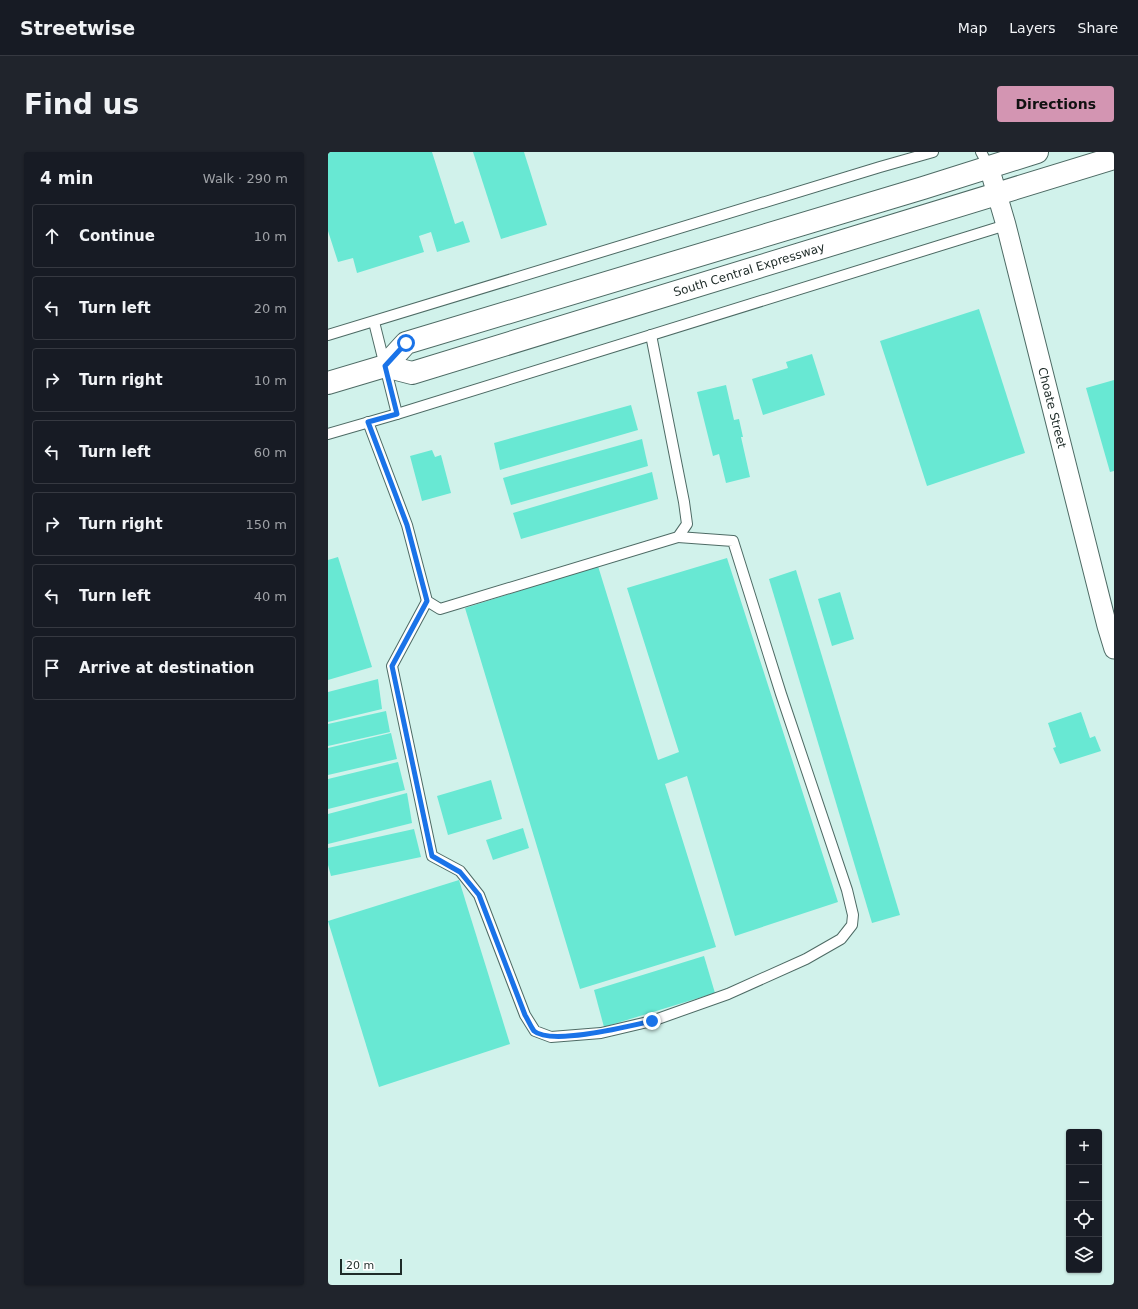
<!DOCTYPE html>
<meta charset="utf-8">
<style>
body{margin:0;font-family:"DejaVu Sans",sans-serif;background:#20242c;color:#f1f3f6}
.controls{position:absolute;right:12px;bottom:12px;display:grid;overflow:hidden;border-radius:4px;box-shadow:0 1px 3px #0004}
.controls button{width:36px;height:36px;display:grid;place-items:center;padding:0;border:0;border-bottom:1px solid #363941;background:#171b24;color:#f1f3f6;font:20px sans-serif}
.scale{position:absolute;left:12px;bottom:10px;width:62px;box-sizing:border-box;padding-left:4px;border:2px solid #1f2c29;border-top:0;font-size:11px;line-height:14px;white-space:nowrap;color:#1f2c29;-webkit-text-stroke:3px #fff;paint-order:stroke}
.stop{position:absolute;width:12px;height:12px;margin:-9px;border:3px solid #1a73e8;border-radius:50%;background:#fff}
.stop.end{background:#1a73e8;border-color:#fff;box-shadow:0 1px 4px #0008}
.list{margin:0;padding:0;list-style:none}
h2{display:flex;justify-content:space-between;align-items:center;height:52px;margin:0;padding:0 16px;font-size:17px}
h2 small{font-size:13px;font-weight:400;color:#9ea1a6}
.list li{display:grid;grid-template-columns:26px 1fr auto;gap:12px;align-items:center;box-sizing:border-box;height:64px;margin:0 8px 8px;padding:0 8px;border:1px solid #363941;border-radius:4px}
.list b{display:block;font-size:15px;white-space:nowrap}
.list em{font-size:13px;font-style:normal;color:#9ea1a6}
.icon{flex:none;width:22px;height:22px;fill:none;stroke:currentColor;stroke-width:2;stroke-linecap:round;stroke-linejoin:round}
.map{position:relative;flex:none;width:786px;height:1133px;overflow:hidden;border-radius:4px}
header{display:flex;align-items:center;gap:24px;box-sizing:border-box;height:56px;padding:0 20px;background:#171b24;border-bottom:1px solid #363941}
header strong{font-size:19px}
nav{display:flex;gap:22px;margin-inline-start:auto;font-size:14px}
.intro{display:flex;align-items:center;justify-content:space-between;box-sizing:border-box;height:96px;padding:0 24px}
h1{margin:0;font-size:28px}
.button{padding:10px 18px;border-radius:4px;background:#d395b2;color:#111;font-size:14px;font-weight:700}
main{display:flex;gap:24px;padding:0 24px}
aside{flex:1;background:#171b24;border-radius:4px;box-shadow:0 1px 3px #0004}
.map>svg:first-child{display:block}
.building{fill:#68e8d3}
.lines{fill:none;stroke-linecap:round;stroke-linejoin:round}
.service-casing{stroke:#4e6b65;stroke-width:12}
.minor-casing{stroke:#4e6b65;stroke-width:21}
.primary-casing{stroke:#4e6b65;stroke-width:24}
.service{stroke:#fff;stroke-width:10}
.minor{stroke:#fff;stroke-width:19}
.primary{stroke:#fff;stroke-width:22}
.route{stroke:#1a73e8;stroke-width:5}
.labels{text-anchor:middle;stroke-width:3.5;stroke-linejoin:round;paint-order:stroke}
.street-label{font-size:12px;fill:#1f2c29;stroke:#fff}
</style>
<header>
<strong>Streetwise</strong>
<nav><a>Map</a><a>Layers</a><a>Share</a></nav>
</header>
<div class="intro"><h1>Find us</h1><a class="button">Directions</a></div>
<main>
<aside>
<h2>4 min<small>Walk · 290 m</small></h2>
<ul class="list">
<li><svg class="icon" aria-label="ahead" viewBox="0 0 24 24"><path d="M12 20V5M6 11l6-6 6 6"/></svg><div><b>Continue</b></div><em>10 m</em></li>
<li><svg class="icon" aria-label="left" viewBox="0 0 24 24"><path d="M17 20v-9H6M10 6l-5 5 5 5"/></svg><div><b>Turn left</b></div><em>20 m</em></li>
<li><svg class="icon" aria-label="right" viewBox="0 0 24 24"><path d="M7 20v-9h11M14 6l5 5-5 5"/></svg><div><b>Turn right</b></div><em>10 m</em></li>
<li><svg class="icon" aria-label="left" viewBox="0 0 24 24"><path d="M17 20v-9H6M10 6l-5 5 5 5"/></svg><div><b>Turn left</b></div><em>60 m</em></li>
<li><svg class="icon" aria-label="right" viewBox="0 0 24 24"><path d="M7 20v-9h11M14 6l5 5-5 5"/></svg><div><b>Turn right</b></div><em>150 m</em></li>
<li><svg class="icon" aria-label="left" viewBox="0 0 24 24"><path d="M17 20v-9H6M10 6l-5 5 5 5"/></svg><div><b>Turn left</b></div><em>40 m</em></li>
<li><svg class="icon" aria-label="arrive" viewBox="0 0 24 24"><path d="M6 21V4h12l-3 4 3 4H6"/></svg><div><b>Arrive at destination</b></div></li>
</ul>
</aside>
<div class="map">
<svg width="786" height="1133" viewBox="0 0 786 1133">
<rect width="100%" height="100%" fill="#d1f2eb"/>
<!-- building -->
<g class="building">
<path d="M0,0H104L127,72L135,69L142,90L109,100L103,80L91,84L96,100L29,121L25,106L10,110L0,79Z"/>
<path d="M145,0H196L219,73L173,87Z"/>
<path d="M651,157L697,301L599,334L552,189Z"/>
<path d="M484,202L497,243L435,263L424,227L460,216L458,210Z"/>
<path d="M786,228V319L782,320L758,236Z"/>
<path d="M398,233L406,268L411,267L415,285H413L422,325L398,331L391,302L385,304L369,240Z"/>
<path d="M303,253L310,278L172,318L166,291Z"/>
<path d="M314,287L320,314L183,353L175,326Z"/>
<path d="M104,298L107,305L113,303L123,341L94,349L82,304Z"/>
<path d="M324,320L330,347L193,387L185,361Z"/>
<path d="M10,405L44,515L0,528V408Z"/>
<path d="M399,406L510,750L407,784L359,624L337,632L388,795L252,837L137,456L270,414L330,608L351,600L299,436Z"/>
<path d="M468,418L572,763L544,771L441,427Z"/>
<path d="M512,440L526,487L504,494L490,447Z"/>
<path d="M50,527L54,557L0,570V540Z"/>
<path d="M58,559L62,580L0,594V572Z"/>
<path d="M753,560L762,586L767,584L773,599L732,612L725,596L728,595L720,571Z"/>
<path d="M63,581L69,607L0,623V596Z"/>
<path d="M70,610L77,638L0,657V627Z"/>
<path d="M163,628L174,667L120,683L109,644Z"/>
<path d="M79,641L84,671L0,692V662Z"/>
<path d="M195,676L201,696L165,708L158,688Z"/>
<path d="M86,677L93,705L3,724L0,713V696Z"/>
<path d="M131,728L182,892L51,935L0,769Z"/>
<path d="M376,804L387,841L276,875L266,838Z"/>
</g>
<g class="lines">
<defs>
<g id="service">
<path d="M653,0L661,15"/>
<path d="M46,170L69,262"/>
<path d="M0,183L552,15L605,0"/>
<path d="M40,270L79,373L99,449L112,457L350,385L359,372L356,350L323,183"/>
<path d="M0,282L69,262L678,73"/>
<path d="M99,449L64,514L104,704L132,719L151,743L197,863L207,879L223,885L273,881L324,869L400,842L478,807L513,787L524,773L525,763L519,738L453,542L405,389L350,385"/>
</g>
<g id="minor">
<path id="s1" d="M661,15L678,73L779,474L786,497"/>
</g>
<g id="primary">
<path d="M57,214L78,191L595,36L709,0"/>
<path id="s2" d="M0,231L57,214L84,221L786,6"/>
</g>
</defs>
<!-- service casing -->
<use href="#service" class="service-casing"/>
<!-- minor casing -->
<use href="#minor" class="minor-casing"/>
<!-- primary casing -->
<use href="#primary" class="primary-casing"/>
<!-- service -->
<use href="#service" class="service"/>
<!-- minor -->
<use href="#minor" class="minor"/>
<!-- primary -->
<use href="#primary" class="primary"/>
</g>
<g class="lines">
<!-- route -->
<path class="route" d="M78,191L57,214L69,262L40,270L79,373L99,449L64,514L104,704L132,720L151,743L197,863C200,868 203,875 206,879C223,894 302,874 324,869"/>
</g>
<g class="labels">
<!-- street labels -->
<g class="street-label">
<text dy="4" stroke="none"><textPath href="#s2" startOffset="440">South Central Expressway</textPath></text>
<text dy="4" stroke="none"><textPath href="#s1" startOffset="249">Choate Street</textPath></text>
</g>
</g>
</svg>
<div class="controls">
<button>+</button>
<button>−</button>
<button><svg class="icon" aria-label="locate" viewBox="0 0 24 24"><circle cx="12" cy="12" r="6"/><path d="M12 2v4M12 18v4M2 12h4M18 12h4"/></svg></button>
<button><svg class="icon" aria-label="layers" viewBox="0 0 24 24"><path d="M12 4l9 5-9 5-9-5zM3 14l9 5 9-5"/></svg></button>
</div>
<div class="scale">20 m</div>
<div class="stop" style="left:78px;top:191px"></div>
<div class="stop end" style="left:324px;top:869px"></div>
</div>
</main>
